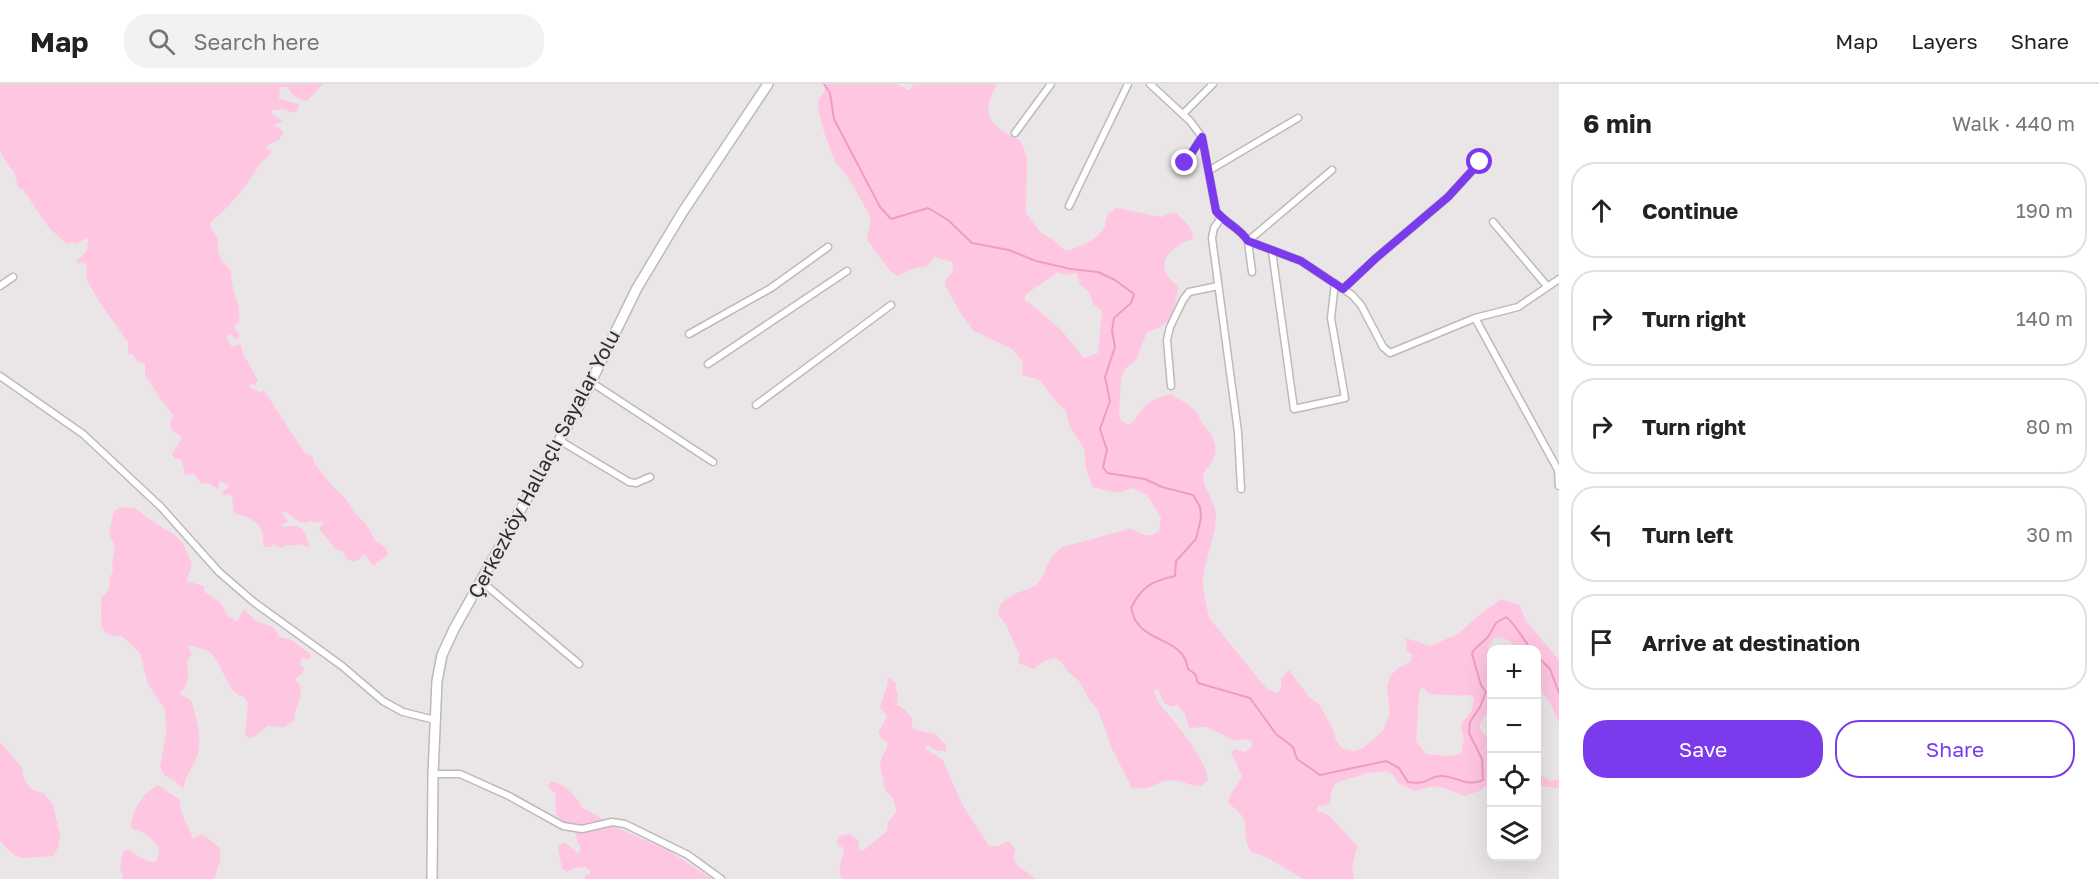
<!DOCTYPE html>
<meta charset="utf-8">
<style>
body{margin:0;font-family:"Golos Text",sans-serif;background:#f2f2f2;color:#222}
.controls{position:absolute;right:18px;bottom:18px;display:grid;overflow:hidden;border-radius:12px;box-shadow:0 6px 24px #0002}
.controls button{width:54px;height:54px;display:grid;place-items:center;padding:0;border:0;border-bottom:2px solid #e0e0e0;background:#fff;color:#222;font:30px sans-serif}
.stop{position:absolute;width:18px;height:18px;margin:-14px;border:4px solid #7c3aed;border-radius:50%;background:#fff}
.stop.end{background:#7c3aed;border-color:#fff;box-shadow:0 2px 6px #0008}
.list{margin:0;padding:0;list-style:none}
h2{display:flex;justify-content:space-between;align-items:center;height:78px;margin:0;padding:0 24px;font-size:26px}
h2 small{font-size:20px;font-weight:400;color:#767676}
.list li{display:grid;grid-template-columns:39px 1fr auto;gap:18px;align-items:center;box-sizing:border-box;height:96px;margin:0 12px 12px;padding:0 12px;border:2px solid #e0e0e0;border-radius:24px}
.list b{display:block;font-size:22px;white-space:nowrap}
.list em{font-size:20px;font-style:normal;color:#767676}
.actions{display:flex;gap:12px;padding:18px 24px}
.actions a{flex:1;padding:14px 0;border:2px solid #7c3aed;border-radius:24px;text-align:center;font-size:21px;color:#7c3aed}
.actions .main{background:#7c3aed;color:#fff}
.icon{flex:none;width:33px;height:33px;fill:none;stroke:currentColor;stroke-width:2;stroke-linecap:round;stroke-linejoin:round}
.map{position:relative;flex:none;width:1559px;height:795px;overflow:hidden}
header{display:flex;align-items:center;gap:36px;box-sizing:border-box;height:84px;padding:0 30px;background:#fff;border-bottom:2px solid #e0e0e0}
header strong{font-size:28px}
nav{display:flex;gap:33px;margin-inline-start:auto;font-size:21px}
.search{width:420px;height:54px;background:#f2f2f2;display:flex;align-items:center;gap:15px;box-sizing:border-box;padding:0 21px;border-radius:24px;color:#767676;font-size:22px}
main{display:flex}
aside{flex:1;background:#fff}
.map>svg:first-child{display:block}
.green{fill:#ffc6e1;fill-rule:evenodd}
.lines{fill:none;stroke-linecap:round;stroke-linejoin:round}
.stream{stroke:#ef9cc5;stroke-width:2}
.street-casing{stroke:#bdb9bb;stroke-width:9}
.secondary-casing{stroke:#bdb9bb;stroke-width:12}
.street{stroke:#fff;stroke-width:6}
.secondary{stroke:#fff;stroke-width:9}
.route{stroke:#7c3aed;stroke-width:8}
.labels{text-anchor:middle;stroke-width:4.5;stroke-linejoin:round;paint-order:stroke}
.street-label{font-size:20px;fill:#2e2d2e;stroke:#eae6e8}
</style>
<header>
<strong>Map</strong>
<div class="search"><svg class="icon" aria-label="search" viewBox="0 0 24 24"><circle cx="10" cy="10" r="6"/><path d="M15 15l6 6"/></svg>Search here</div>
<nav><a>Map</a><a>Layers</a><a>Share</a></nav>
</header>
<main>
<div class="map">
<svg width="1559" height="795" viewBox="0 0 1559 795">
<rect width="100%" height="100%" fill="#eae6e8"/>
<!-- green -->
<g class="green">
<path d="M0,0H323L308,16C299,18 291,10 287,3H280L279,15L299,20L298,26L294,29L283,25L271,27V29L283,37L274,41L283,47C282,58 273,57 266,63L267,65L272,66C270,73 264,74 260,80C246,102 231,122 211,138L210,142L218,155V168L223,178L231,186C230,207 242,217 239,239L235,241L234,244L239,250L238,256L230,250L226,253L232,263L240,260L242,263V268L258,296L255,301L250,300L249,303L262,309V307L265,308L305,369L312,372L315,380L334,404L346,415L354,428L366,440L375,456L386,464L388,471L374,481L371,480L366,471H363L359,476L354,478L346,475L343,467L336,465L319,445L324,438L322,437L315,439L310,437C299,443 293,432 285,427L282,428L288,437L281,441C289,445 282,443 291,442C303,440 306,452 309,461L307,463L302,460C295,463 287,459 281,464L276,462L274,459L272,463H266L263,460C265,439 251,434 234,429L232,412L228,410L224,412L222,408L228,404V401L219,397V403L218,405L209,399L202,400L194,390L185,391L182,377L178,374L175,375L172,370L182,353L171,346L170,337L174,333C171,326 165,322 162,317C156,308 151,299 145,291V280L137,277L133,271L128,269V258L100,219L89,200L86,192L87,183L83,178L79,180L77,177L87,166L88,156L86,154L77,160L72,158L67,160L49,144L24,107L18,103L14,87L10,84L0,67Z"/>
<path d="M825,0H898L908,6L914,0H997C979,33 990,41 1021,57L1027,74L1026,129L1040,148L1052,155L1066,167C1084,162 1096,156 1106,141L1105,138L1108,130L1116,124L1162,133L1168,130L1176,129C1184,137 1193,143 1193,155C1177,160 1155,174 1168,193C1171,197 1176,199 1178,204C1174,227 1173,241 1147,248L1136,276L1125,285L1121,294L1119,330L1121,337L1128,341C1134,337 1137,333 1141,327C1149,316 1159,313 1171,310C1180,316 1191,321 1197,329C1199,331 1199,335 1201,337C1210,349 1219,358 1214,374C1212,381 1203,385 1203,393C1203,404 1215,416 1216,432C1216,451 1205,476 1203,495C1202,501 1207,528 1210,535L1267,605L1276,609L1281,605V594L1289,586L1309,613L1319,620L1333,645L1336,657L1342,664L1354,667L1363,664L1383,647L1390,628L1387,605L1390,592L1398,584L1410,578L1412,571L1407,567L1406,554L1430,562L1458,550L1479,531L1501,515L1519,521L1527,538L1559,576V638L1552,623L1537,600L1536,566L1515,565L1510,557L1500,553L1495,554C1487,563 1484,574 1491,585V624L1480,639V644L1491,660V697L1479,707L1465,712C1440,704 1442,698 1414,707L1398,699L1394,692L1386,687L1367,689L1336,699L1332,705L1330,720L1319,722L1316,726L1329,731L1357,762L1352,785L1354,795H1303L1268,774L1250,767C1238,742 1257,740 1228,719C1230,708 1238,702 1242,692L1231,668L1236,665L1244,668L1251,664L1252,657L1242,655L1235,657L1207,643L1189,644L1185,630L1177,621L1171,623L1164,619L1158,605L1154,606C1156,617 1161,622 1168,630C1180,644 1207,678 1208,696L1201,702C1188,702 1177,694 1163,697C1159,698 1159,700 1155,701C1148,705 1140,705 1132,704L1112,665L1098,626L1090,617L1079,597L1068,588L1061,578L1055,574L1046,576L1033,585L1018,579L1020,571C1011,557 1010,542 998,531L1000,521C1003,518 1007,514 1011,512C1020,506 1030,507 1038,499C1049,487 1044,475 1063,463L1129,445C1143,447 1144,457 1159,447L1161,433L1147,411L1133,404L1118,409L1092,403L1086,384L1084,365L1069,341L1066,327L1057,319L1040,296L1022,291L1023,278L1012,265L974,247L961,230L946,203L945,197L953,187L952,178L934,173L928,182L912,185L897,192C888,188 876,166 867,156C867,148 872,140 870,132L848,93L836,79L829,62L823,45L818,24L819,14L824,9ZM1058,188L1065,191L1076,189L1080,200L1090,210L1093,220L1102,227L1098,269L1084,274L1062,247L1031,220L1025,217V212L1029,208ZM1424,604C1427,608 1427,609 1432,610C1436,611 1466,612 1471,611L1474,615L1472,627L1462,638L1461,644L1464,654L1461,669C1451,674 1438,671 1426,670L1416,657L1419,612L1420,605Z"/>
<path d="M120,423C125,424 134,423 138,426C142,429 145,433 149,435C174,451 182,450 192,481L186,497L204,502L205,508L220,518L228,532L237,537L244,525L256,537L273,543L280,553L292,556L312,572L309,575L302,574L300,580L304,584L303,589L296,594V597L299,599C305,612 294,622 294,636L284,643L267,642L254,653L248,654L245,650L248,620L244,613C226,610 223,577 208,567C203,564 195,564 189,561V566L192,569L187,578C189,591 189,600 180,610L191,616C196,633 204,659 196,675C190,687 186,691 183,705L175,697L164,691L160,683L166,650L165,626L148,600L140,569L122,552C93,554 103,530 101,514L107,508L110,500L109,495L113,487L112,479L115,463L109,449L114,427Z"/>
<path d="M890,594L896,599L895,605L898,609L897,621L904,625L912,634V643L915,646L935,650L946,661V667C939,668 933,666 928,661L925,662L926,665L943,676L962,720L989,762H999L1008,757L1016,766L1013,774L1017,781L1036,795H842L839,788L844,765L836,759L839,752L850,750L858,756L860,767L864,766L887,747L888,738L897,727L892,713L885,706L880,680L883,670L886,667L888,659L881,654L878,649L887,633L880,623L888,599L887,595Z"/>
<path d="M0,658L22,684L23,693L28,701L33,706L43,709L53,721L60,751L59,762L53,772L22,774L14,771L0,757Z"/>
<path d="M1537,690L1551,697L1559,695V704L1537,702Z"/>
<path d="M552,697C564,701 577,711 581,723L598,732L608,740L668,766L712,795H584L587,790H590V787L586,783L573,784L567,788L562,785L558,763L562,759H566L578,770L581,763L578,760L574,745C554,730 555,736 556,710L547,702Z"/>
<path d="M158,701L180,716C179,730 189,741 193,755L201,750L204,751L220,764V777L214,795H123L120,785L123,767L129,766L143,775L155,779L158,772L159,763L146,750L131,744C132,726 142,710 158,701Z"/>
</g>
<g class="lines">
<!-- stream -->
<g class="stream">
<path d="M824,0L830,9L834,35L880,123L891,135L928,124L948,136L972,159L1009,166L1036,177L1071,185L1098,188L1115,196L1134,210L1131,219L1114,234L1112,247L1115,263L1105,293L1110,317L1100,345L1107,366L1103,383L1107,389L1145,395L1162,403L1193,411L1200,423L1201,434L1196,455L1176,477L1175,492C1152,497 1142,502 1131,524C1133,528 1133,534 1136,537C1149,559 1184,555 1188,585L1195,590L1198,599L1250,614L1276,650L1293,663L1297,675L1320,691L1386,677L1399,684L1408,698C1428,701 1425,694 1440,692C1455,691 1466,704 1483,696L1482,675L1469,649L1470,638L1480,623L1486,608L1481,601L1472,570L1474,566L1488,553L1496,539L1506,533C1516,540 1523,556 1532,566"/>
<path d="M1536,571L1550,585L1559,609"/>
</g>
<defs>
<g id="street">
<path d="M1150,0L1190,37L1202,53L1216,127C1225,139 1240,144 1248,157L1301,177L1352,211L1361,221L1383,263L1390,269L1475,234L1518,223L1559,195"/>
<path d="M1183,30L1213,0"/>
<path d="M1015,49L1051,0"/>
<path d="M1185,79L1202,53"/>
<path d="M1210,86L1298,34"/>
<path d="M1069,122L1128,0"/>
<path d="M1221,134L1214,144L1212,154L1238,348L1241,405"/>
<path d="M1493,138L1547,202"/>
<path d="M1272,167L1294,325L1345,314L1331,234L1335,199"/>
<path d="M1252,188L1248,157L1332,86"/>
<path d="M0,202L13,193"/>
<path d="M1343,205L1376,174L1448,113L1480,78"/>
<path d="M1475,234L1558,386L1559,402"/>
<path d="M689,250L771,204L828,163"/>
<path d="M708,280L847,187"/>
<path d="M0,292L83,350L161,423L219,488L255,519L342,582L383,617L403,628L435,636"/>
<path d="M591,298L713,378"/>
<path d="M1171,302L1167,256L1170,243L1183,216L1189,208L1218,202"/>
<path d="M756,321L891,221"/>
<path d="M559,356L629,398L636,399L650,393"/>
<path d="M481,497L579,580"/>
<path d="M433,690H460L509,712L563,742L582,745L612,738L625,740L688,771L721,795"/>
</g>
<path id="secondary" d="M432,795L433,690L437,597L442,571L454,545L583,314L637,204L682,129L768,0"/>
</defs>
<!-- street casing -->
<use href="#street" class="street-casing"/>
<!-- secondary casing -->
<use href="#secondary" class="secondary-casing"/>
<!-- street -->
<use href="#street" class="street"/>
<!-- secondary -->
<use href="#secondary" class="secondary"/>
</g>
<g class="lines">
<!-- route -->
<path class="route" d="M1185,79L1202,53L1216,127C1225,139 1240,144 1248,157L1301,177L1343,205L1376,174L1448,113L1480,78"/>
</g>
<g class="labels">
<!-- street labels -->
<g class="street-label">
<text transform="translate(544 380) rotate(-62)" y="7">Çerkezköy Hallaçlı Sayalar Yolu</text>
</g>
</g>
</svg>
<div class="controls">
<button>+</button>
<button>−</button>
<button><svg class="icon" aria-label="locate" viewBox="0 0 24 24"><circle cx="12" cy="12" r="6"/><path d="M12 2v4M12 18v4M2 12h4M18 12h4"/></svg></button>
<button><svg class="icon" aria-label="layers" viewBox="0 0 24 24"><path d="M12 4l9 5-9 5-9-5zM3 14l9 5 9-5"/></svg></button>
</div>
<div class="stop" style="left:1480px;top:78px"></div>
<div class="stop end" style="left:1185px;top:79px"></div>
</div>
<aside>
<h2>6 min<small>Walk · 440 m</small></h2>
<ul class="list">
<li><svg class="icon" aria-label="ahead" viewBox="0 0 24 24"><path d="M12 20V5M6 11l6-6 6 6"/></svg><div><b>Continue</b></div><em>190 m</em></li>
<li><svg class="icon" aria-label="right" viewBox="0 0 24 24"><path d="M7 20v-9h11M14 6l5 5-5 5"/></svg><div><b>Turn right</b></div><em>140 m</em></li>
<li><svg class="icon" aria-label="right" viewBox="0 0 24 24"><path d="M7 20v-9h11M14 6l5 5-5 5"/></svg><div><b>Turn right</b></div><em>80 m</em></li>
<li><svg class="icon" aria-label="left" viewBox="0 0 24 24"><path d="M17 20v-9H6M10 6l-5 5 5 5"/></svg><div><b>Turn left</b></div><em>30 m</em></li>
<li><svg class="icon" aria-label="arrive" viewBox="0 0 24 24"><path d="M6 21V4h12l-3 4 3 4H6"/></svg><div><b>Arrive at destination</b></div></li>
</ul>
<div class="actions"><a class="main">Save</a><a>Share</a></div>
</aside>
</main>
